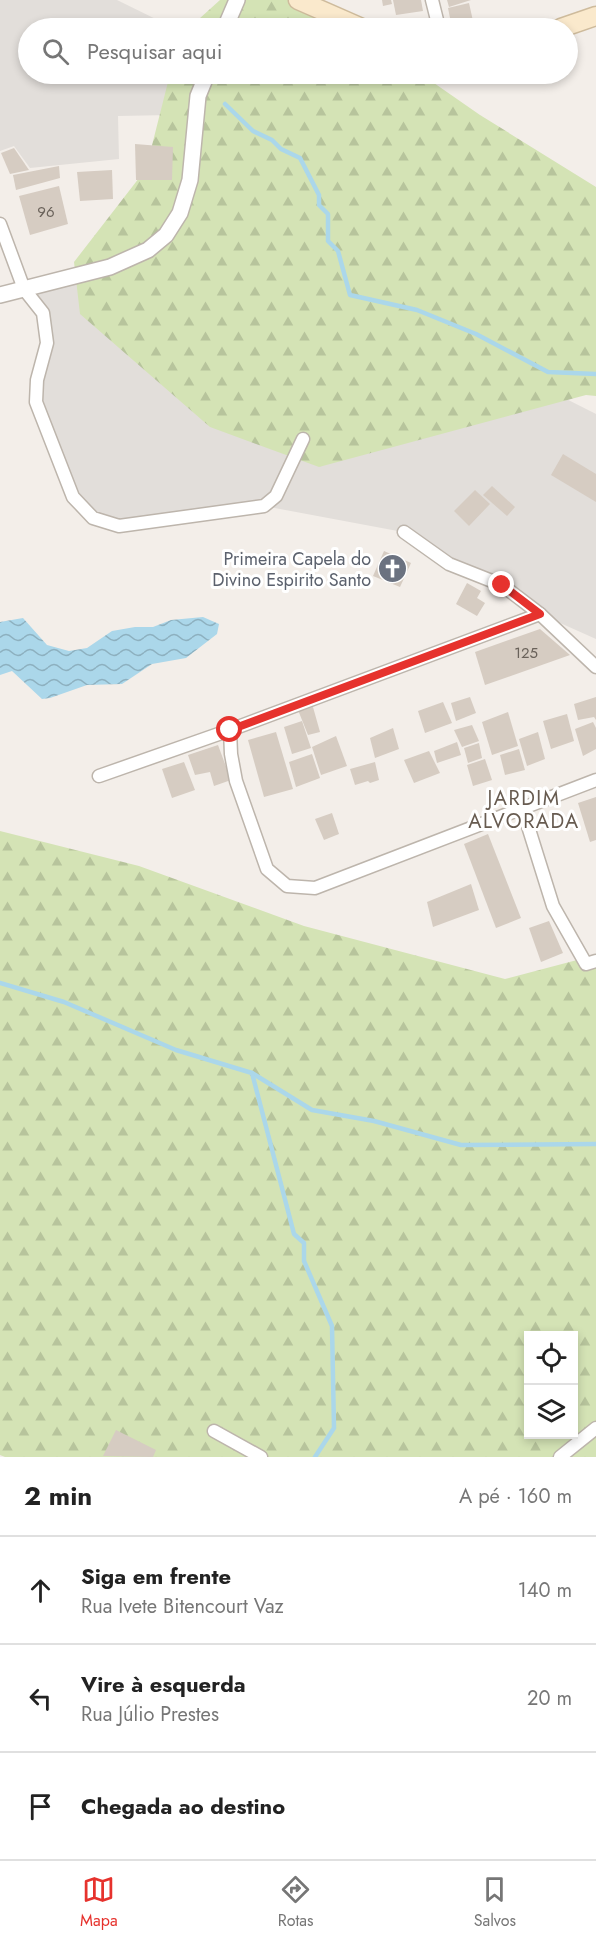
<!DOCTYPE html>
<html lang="pt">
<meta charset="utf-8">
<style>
body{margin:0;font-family:Jost,sans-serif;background:#f6f6f6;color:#222}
.controls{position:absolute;right:18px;bottom:18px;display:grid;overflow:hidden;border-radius:0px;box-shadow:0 3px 9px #0003}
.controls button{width:54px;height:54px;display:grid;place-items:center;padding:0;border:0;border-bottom:2px solid #e0e0e0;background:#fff;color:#222;font:30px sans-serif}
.stop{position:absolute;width:18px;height:18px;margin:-14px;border:4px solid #e6322d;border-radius:50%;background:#fff}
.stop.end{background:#e6322d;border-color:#fff;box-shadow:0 2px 6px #0008}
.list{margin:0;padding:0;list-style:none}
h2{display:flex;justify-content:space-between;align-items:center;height:78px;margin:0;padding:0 24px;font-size:26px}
h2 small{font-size:20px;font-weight:400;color:#767676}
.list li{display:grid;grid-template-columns:39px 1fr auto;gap:18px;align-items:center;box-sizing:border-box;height:108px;padding:0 24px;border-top:2px solid #e0e0e0}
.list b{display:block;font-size:22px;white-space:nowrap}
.list p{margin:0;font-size:20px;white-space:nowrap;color:#767676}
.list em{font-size:20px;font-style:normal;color:#767676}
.icon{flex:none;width:33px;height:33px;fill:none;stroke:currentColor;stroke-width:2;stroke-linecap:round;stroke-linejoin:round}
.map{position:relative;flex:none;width:596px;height:1457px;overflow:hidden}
.search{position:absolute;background:#fff;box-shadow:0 3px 9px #0003;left:18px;right:18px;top:18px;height:66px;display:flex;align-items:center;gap:15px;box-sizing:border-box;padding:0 21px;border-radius:33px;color:#767676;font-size:22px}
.sheet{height:402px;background:#fff}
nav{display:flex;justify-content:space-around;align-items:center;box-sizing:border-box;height:84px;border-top:2px solid #e0e0e0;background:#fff;font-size:16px;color:#767676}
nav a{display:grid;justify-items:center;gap:3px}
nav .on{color:#e6322d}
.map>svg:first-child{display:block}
.industrial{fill:#e2deda}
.forest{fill:url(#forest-firs);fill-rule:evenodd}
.water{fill:url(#water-waves)}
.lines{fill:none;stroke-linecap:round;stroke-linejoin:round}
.stream{stroke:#abd7ea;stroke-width:4.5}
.building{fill:#d6ccc2}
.minor-casing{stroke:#bdb5ac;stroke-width:15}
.tertiary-casing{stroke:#bdb5ac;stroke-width:18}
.secondary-casing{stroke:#cebb9c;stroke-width:21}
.minor{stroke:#fff;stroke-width:12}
.tertiary{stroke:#fff;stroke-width:15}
.secondary{stroke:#fae9cc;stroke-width:18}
.route{stroke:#e6322d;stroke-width:8}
.labels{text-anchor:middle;stroke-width:6;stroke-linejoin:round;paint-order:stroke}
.number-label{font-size:15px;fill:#6a625a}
.worship-label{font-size:18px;fill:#5b616d;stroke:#fff;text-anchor:end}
.neighbourhood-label{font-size:20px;letter-spacing:1.5px;fill:#675b50;stroke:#fff}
</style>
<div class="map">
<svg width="596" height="1457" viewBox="0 0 596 1457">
<defs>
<pattern id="forest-firs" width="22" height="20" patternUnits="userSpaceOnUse" patternTransform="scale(1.5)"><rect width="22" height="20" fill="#d4e3b5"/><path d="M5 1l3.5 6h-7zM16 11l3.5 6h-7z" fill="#b7c49c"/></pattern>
<pattern id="water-waves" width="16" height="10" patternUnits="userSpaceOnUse" patternTransform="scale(1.5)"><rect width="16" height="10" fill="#abd7ea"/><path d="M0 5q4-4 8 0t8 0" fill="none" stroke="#8db0bf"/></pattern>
</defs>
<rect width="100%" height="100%" fill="#f3eee9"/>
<!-- industrial -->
<g class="industrial">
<path d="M0,0H117L174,28H28V74H172L170,115L118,116L119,159L30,168L14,146L0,151Z"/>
<path d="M166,235L386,308L596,414V639L540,614L502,586L449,564L403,532L264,506L119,526L93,518L73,497L36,402L47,343L43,313L24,289Z"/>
</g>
<!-- forest -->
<g class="forest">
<path d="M220,0H316L357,28H189Z"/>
<path d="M170,74H421L480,115L596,187V396L586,395L319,467L210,427L80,314L74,262L146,169Z"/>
<path d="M0,831L139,866L304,926L505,979L596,955V1457H5L0,1455ZM528,1336H574V1434H528Z"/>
</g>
<!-- water -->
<path class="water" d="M203,617L219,624L217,634L186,658L152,664L122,684L87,685L50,698L42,699L12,671L0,675V622L23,618L47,645L69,651L87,648L112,631L135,627H153L171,620Z"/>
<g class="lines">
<!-- stream -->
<g class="stream">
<path d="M225,104L253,131L272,140L281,149L300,158L319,195V205L328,214V241L338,251L350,295L417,310L476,334L548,372L596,374"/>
<path d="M0,983L64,1002L176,1050L252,1073L312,1110L374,1121L461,1145L596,1144"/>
<path d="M252,1073L294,1234L304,1243V1261L332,1326L334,1428L315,1457"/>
</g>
</g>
<!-- building -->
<g class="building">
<path d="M382,0H391L392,4L383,6Z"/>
<path d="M393,0H421L423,11L396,15Z"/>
<path d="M447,0H471L449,7Z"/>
<path d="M469,3L473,21L463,23L465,28H452L448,8Z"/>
<path d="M135,144L173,147L172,180H136Z"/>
<path d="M14,148L29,170L10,174L1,153Z"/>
<path d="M59,166L60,178L16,190L13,175Z"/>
<path d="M112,170L113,199L80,201L77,172Z"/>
<path d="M59,186L68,224L30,235L19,196Z"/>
<path d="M563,454L596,474V502L551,475Z"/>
<path d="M492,486L515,507L507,516L483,495Z"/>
<path d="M475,490L490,504L469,526L454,511Z"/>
<path d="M384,551L411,563L400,587L373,576Z"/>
<path d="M467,583L481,591L477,598L485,603L477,616L456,604Z"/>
<path d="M540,629L570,655L485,685L475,652Z"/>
<path d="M470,697L476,713L456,721L451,703Z"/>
<path d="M596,697V720L594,717L578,720L574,704Z"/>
<path d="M443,702L452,723L425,733L418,711Z"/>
<path d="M313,707L320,732L308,735L298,710Z"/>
<path d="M508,712L518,746L492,755L482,722Z"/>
<path d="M567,714L574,741L551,749L543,721Z"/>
<path d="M302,721L311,748L292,754L284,727Z"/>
<path d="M593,722L596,728V749L583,756L575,729Z"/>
<path d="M472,725L479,741L462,747L454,730Z"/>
<path d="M393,728L399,749L375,758L370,738Z"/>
<path d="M276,732L293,789L264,797L248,740Z"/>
<path d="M538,732L545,759L527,766L519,739Z"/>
<path d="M336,736L347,766L321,775L312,747Z"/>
<path d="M457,742L461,755L437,763L434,751Z"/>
<path d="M479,743L482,758L468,763L464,748Z"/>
<path d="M218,745L231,780L214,786L210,772L195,775L188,755Z"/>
<path d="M519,749L525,770L505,775L500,755Z"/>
<path d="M429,751L440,773L414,783L404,760Z"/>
<path d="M312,754L320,778L296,787L289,762Z"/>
<path d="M485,759L492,780L473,786L467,765Z"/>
<path d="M184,762L195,790L172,798L162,769Z"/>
<path d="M375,762L379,780L370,783L368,781L355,785L350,769Z"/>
<path d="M596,797V840L590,842L578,803Z"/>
<path d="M332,813L339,834L324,840L315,819Z"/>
<path d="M488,834L521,918L496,928L464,844Z"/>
<path d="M471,884L479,910L433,927L427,902Z"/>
<path d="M549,921L563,953L541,962L529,928Z"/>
<path d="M116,1430L156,1450L153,1457L103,1456Z"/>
</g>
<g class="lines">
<defs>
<g id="minor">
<path d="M432,0L439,28"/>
<path d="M0,224L24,289L43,313L47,343L37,380L36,402L73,497L93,518L119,526L264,506L276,496L303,439"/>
<path d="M404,532L449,564L502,585L540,614L596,667"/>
<path d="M230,730L231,754L236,781L267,869L287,886L315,888L596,780"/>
<path d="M99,776L230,730L540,614"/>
<path d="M522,807L553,906L586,964L596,961"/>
<path d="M214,1431L261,1457"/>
<path d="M560,1457L596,1428"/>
</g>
<g id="tertiary">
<path d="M225,28L237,0"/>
<path d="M0,295L110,267L148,250L166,235L180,213L190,180L198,96L207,74"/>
</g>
<g id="secondary">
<path d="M298,0L362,28"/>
<path d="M561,28L596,16"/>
</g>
</defs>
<!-- minor casing -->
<use href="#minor" class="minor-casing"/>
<!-- tertiary casing -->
<use href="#tertiary" class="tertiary-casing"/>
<!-- secondary casing -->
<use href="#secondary" class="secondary-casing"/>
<!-- minor -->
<use href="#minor" class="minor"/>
<!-- tertiary -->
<use href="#tertiary" class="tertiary"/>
<!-- secondary -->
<use href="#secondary" class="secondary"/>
</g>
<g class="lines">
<!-- route -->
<path class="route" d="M230,730L540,614L502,585"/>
</g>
<!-- icons -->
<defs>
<symbol id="church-disc" viewBox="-11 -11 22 22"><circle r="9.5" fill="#6b7280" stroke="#fff"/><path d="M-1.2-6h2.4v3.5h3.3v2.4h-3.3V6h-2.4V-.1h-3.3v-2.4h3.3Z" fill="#fff"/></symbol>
</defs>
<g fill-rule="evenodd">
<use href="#church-disc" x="376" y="552" width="33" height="33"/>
</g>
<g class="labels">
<!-- number labels -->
<g class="number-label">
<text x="46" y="217">96</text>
<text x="526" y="658">125</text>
</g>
<!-- worship labels -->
<g class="worship-label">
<text x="371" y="565">Primeira Capela do<tspan x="371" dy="21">Divino Espirito Santo</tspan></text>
</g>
<!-- neighbourhood labels -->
<g class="neighbourhood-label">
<text x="524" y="805">JARDIM<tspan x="524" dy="23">ALVORADA</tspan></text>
</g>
</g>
</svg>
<div class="controls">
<button><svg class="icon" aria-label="locate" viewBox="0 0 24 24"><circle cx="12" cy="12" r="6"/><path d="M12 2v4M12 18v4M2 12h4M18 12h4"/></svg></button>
<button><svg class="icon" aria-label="layers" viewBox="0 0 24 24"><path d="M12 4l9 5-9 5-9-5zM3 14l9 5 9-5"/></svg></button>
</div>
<div class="stop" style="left:230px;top:730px"></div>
<div class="stop end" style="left:502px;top:585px"></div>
<div class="search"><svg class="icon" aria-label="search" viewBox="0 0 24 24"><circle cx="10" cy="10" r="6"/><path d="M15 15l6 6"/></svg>Pesquisar aqui</div>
</div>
<section class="sheet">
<h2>2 min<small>A pé · 160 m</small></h2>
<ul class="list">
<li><svg class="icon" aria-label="ahead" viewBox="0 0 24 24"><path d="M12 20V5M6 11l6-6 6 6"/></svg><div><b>Siga em frente</b><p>Rua Ivete Bitencourt Vaz</p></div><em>140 m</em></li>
<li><svg class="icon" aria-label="left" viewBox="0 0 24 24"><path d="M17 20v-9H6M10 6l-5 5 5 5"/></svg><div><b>Vire à esquerda</b><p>Rua Júlio Prestes</p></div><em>20 m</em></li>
<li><svg class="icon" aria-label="arrive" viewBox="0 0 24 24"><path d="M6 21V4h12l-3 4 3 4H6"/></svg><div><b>Chegada ao destino</b></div></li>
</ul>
</section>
<nav>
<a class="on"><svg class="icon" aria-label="map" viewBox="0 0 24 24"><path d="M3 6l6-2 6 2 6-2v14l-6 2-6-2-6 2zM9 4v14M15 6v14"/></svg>Mapa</a>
<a><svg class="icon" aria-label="directions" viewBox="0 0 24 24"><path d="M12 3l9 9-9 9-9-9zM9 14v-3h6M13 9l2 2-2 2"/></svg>Rotas</a>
<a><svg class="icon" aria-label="saved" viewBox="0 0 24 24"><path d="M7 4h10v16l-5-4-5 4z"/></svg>Salvos</a>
</nav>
